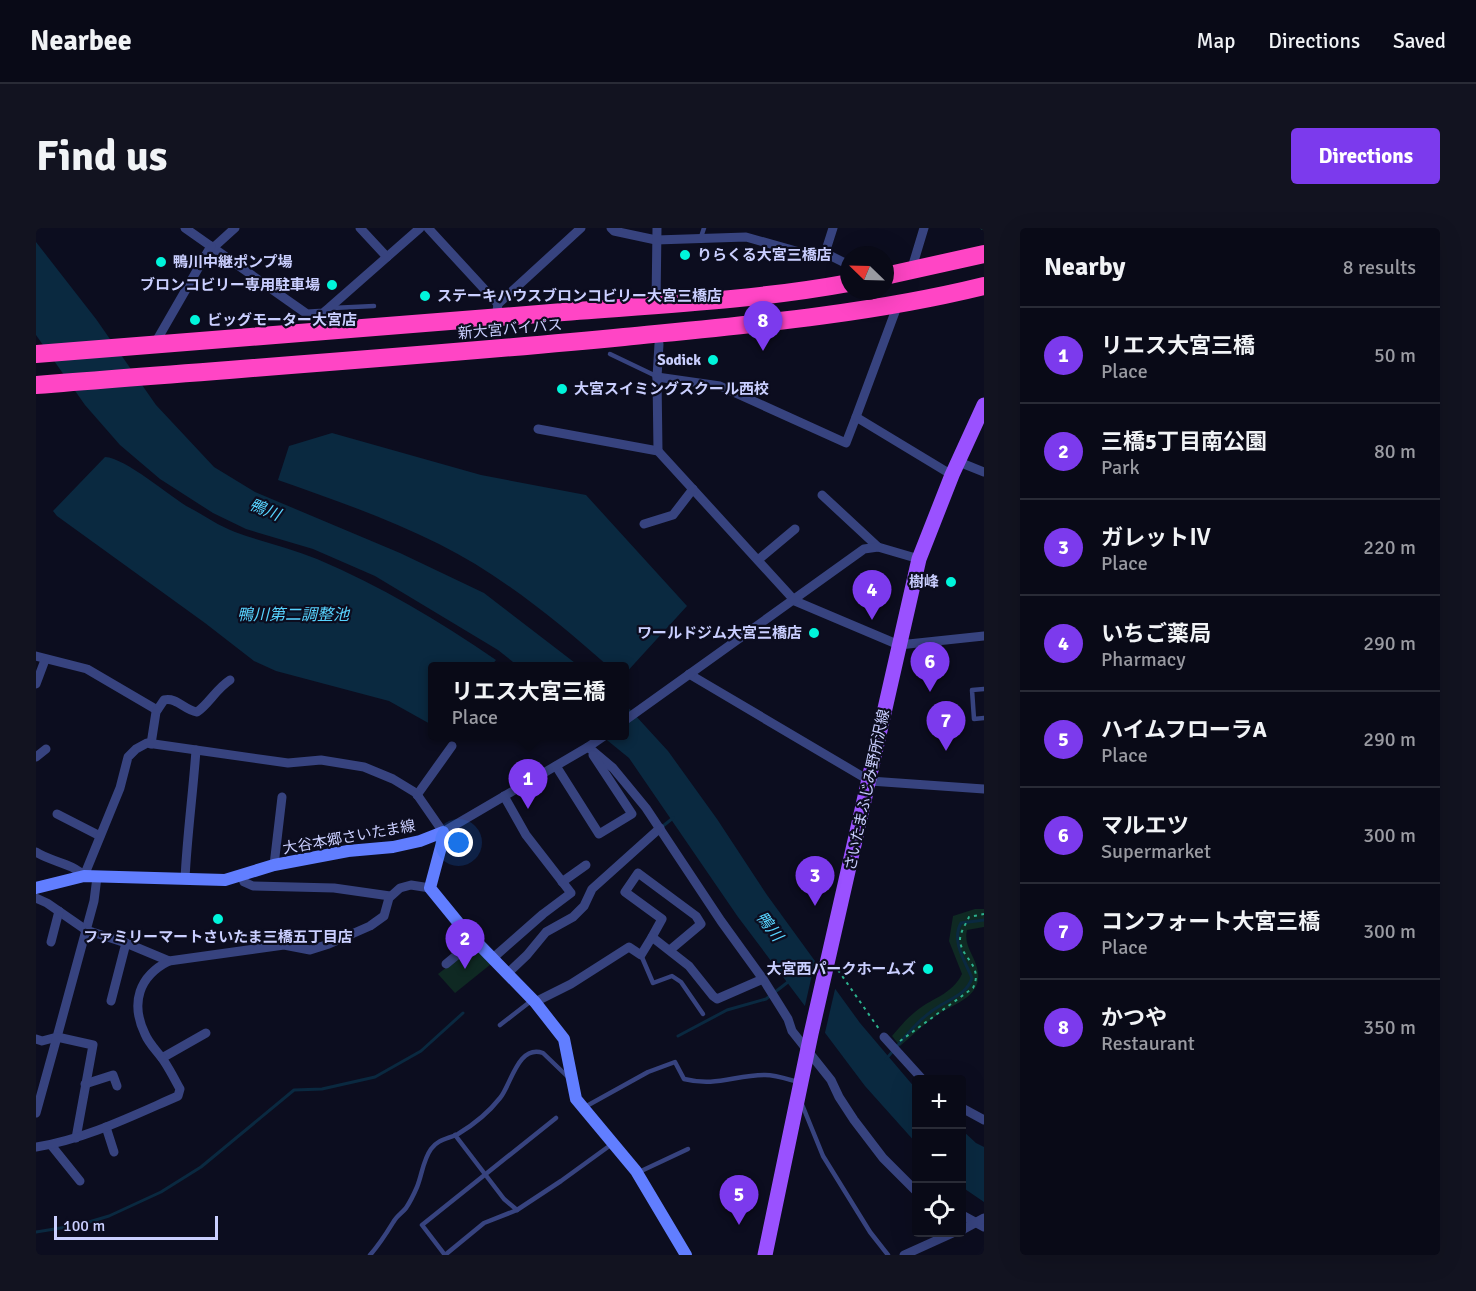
<!DOCTYPE html>
<meta charset="utf-8">
<style>
body{margin:0;font-family:Signika,"Noto Sans JP",sans-serif;background:#121320;color:#f1f3f6}
.controls{position:absolute;right:18px;bottom:18px;display:grid;overflow:hidden;border-radius:6px;box-shadow:0 6px 24px #0002}
.controls button{width:54px;height:54px;display:grid;place-items:center;padding:0;border:0;border-bottom:2px solid #292b36;background:#090a17;color:#f1f3f6;font:30px sans-serif}
.compass{position:absolute;left:804px;top:18px;width:54px;height:54px;border-radius:50%;background:#090a17;box-shadow:0 6px 24px #0002;rotate:293deg}
.scale{position:absolute;left:18px;bottom:15px;width:164px;box-sizing:border-box;padding-left:6px;border:3px solid #cacfff;border-top:0;font-size:16px;line-height:21px;white-space:nowrap;color:#cacfff;-webkit-text-stroke:4px #0c0d1f;paint-order:stroke}
.you{position:absolute;left:423px;top:615px;width:21px;height:21px;margin:-15px;border:4px solid #fff;border-radius:50%;background:#1a73e8;box-shadow:0 0 0 9px #1a73e833}
.badge{display:grid;place-items:center;width:39px;height:39px;border-radius:50%;background:#7c3aed;color:#fff;font-size:20px;font-weight:700}
.pin{position:absolute;translate:-50% -50px;filter:drop-shadow(0 2px 3px #0008)}
.pin::after{content:'';position:absolute;top:32px;width:21px;height:18px;background:inherit;clip-path:polygon(0 0,100% 0,50% 100%)}
.popup{position:absolute;left:392px;top:434px;width:201px;height:78px;box-sizing:border-box;display:grid;place-content:center;border-radius:6px;background:#090a17;filter:drop-shadow(0 2px 4px #0005);font-size:20px;white-space:nowrap;color:#999aa1}
.popup b{font-size:22px;color:#f1f3f6}
.popup::after{content:'';position:absolute;left:50%;top:100%;margin-left:-12px;border:12px solid transparent;border-top-color:#090a17}
.list{margin:0;padding:0;list-style:none}
h2{display:flex;justify-content:space-between;align-items:center;height:78px;margin:0;padding:0 24px;font-size:26px}
h2 small{font-size:20px;font-weight:400;color:#999aa1}
.list li{display:grid;grid-template-columns:39px 1fr auto;gap:18px;align-items:center;box-sizing:border-box;height:96px;padding:0 24px;border-top:2px solid #292b36}
.list b{display:block;font-size:22px;white-space:nowrap}
.list p{margin:0;font-size:20px;white-space:nowrap;color:#999aa1}
.list em{font-size:20px;font-style:normal;color:#999aa1}
.icon{flex:none;width:33px;height:33px;fill:none;stroke:currentColor;stroke-width:2;stroke-linecap:round;stroke-linejoin:round}
.map{position:relative;flex:none;width:948px;height:1027px;overflow:hidden;border-radius:6px}
header{display:flex;align-items:center;gap:36px;box-sizing:border-box;height:84px;padding:0 30px;background:#090a17;border-bottom:2px solid #292b36}
header strong{font-size:28px}
nav{display:flex;gap:33px;margin-inline-start:auto;font-size:21px}
.intro{display:flex;align-items:center;justify-content:space-between;box-sizing:border-box;height:144px;padding:0 36px}
h1{margin:0;font-size:42px}
.button{padding:15px 27px;border-radius:6px;background:#7c3aed;color:#fff;font-size:21px;font-weight:700}
main{display:flex;gap:36px;padding:0 36px}
aside{flex:1;background:#090a17;border-radius:6px;box-shadow:0 6px 24px #0002}
.map>svg:first-child{display:block}
.green{fill:#0f2923}
.water{fill:#0a2940}
.pier{fill:#0c0d1f}
.lines{fill:none;stroke-linecap:round;stroke-linejoin:round}
.stream{stroke:#0a2940;stroke-width:3}
.path{stroke:#2cb18d;stroke-width:2;stroke-dasharray:3 4.5;stroke-linecap:butt}
.lane{stroke:#37437f;stroke-width:4.5}
.street{stroke:#37437f;stroke-width:9}
.secondary{stroke:#617eff;stroke-width:12}
.primary{stroke:#9a51ff;stroke-width:15}
.highway{stroke:#ff45c5;stroke-width:18}
.poi-dot{fill:#00f5db;stroke:#0c0d1f;stroke-width:2}
.labels{text-anchor:middle;stroke-width:4.5;stroke-linejoin:round;paint-order:stroke}
.poi-label{font-size:15px;font-weight:bold;fill:#cacfff;stroke:#0c0d1f;text-anchor:start}
.street-label{font-size:15px;fill:#cacfff;stroke:#0c0d1f}
.water-label{font-size:16px;font-style:italic;fill:#58d4ff;stroke:#0c0d1f}
</style>
<header>
<strong>Nearbee</strong>
<nav><a>Map</a><a>Directions</a><a>Saved</a></nav>
</header>
<div class="intro"><h1>Find us</h1><a class="button">Directions</a></div>
<main>
<div class="map">
<svg width="948" height="1027" viewBox="0 0 948 1027">
<rect width="100%" height="100%" fill="#0c0d1f"/>
<!-- green -->
<g class="green">
<path d="M939,681H948V699L931,702C927,719 940,728 942,745C945,768 919,776 904,785C890,794 877,807 864,818L856,808C863,800 870,791 879,784C895,770 916,767 926,746L913,713L917,688Z"/>
<path d="M438,718L455,736L419,765L402,746Z"/>
</g>
<!-- water -->
<g class="water">
<path d="M0,14L60,91L120,177L178,239L219,264L364,325L448,365L543,438H482L462,422L339,348L277,321L210,301L177,285L124,251L84,217L49,177L0,107Z"/>
<path d="M296,205L445,247L550,267L651,378L588,447V438H572C520,392 465,347 403,316C351,290 296,271 242,252L253,218Z"/>
<path d="M69,229C90,230 134,269 154,280C169,288 183,298 199,304C226,314 254,320 281,331C345,358 403,393 460,432L455,438H396V497L353,473L240,443L218,433L169,395L21,288L17,283Z"/>
<path d="M588,475L632,523L681,591L731,667L824,795L880,861V915L829,858L702,689L593,530L566,508H588Z"/>
<path d="M926,902L940,915L948,919V974L926,959Z"/>
</g>
<!-- pier -->
<path class="pier" d="M780,729L800,757L788,809L768,782Z"/>
<g class="lines">
<!-- stream -->
<g class="stream">
<path d="M627,598L637,590"/>
<path d="M642,808L691,782L730,771L752,754"/>
<path d="M850,831C867,812 882,790 905,777C917,770 932,764 936,750C929,733 915,713 925,695L948,692"/>
<path d="M0,1004L43,997L73,988L125,964L165,939L258,862L286,861L339,849L385,823L427,785"/>
</g>
<!-- path -->
<g class="path">
<path d="M945,0L948,1"/>
<path d="M802,742L843,801"/>
<path d="M864,813L937,760C948,737 924,730 924,711C925,702 930,696 933,689L948,686"/>
</g>
<!-- lane -->
<g class="lane">
<path d="M664,12L668,0"/>
<path d="M296,80L338,78"/>
<path d="M574,126L620,148"/>
<path d="M948,461L936,462L938,491L948,490"/>
<path d="M605,727L617,755L636,748L645,754L667,786"/>
<path d="M464,797L495,773"/>
<path d="M765,874L787,928L834,1004L852,1027"/>
<path d="M547,880L612,844L639,834L648,851C680,859 699,847 729,847C740,847 751,851 762,854"/>
<path d="M419,907L468,971L481,982"/>
<path d="M603,944L652,921"/>
<path d="M334,1027C344,1016 350,1006 358,993C361,988 366,985 370,980C374,974 378,966 381,959C386,947 387,932 395,921C402,911 412,911 422,906C437,897 453,884 464,870C475,857 482,816 507,825L532,849"/>
<path d="M409,1027L386,997L520,890"/>
<path d="M409,1027L448,995L481,982L525,953L576,916"/>
</g>
<!-- street -->
<g class="street">
<path d="M149,0L271,86L287,85L293,80L384,0"/>
<path d="M324,0L351,29"/>
<path d="M392,0L462,76"/>
<path d="M575,0L578,3L620,12L710,9L767,25H789L813,37"/>
<path d="M178,19L199,0"/>
<path d="M789,25L797,0"/>
<path d="M875,43L888,0"/>
<path d="M620,76L621,0"/>
<path d="M460,90L462,76L545,0"/>
<path d="M118,117L175,18"/>
<path d="M621,149L684,158L810,215L820,189L916,247"/>
<path d="M820,189L862,76"/>
<path d="M502,201L622,223L759,373L863,417L948,408"/>
<path d="M622,223L621,149L623,116"/>
<path d="M923,234L948,244"/>
<path d="M786,267L842,319"/>
<path d="M608,296L637,287L657,261"/>
<path d="M722,332L759,301"/>
<path d="M0,428L51,441L121,482"/>
<path d="M653,446L834,553L948,561"/>
<path d="M0,456L9,432"/>
<path d="M588,493L828,321L842,319L883,331"/>
<path d="M115,516L120,484L128,472C141,469 148,482 161,484C173,476 180,461 194,452"/>
<path d="M552,519L577,540L610,580L685,693L727,751L752,791L756,803L795,852L803,869L818,892L847,930L880,963"/>
<path d="M0,529L10,521"/>
<path d="M520,538L563,606L596,586L557,527"/>
<path d="M381,567L416,518"/>
<path d="M21,586L64,608"/>
<path d="M0,624C15,634 37,635 48,648L84,560L92,529L100,521L111,515L252,535L285,532L328,539L357,551L380,565L407,604L552,519L568,508"/>
<path d="M238,637L246,569"/>
<path d="M205,647L208,654L217,658L298,660L354,668"/>
<path d="M149,651C151,608 157,565 160,522"/>
<path d="M526,654L550,637"/>
<path d="M0,670L11,675L50,702L90,715L133,733L248,717L274,722L293,716L334,698L348,688L353,670L364,660L375,657L394,660"/>
<path d="M616,709L626,691L589,664L602,645L660,688L665,696L634,722"/>
<path d="M15,714L23,683"/>
<path d="M457,730L507,686L535,665L490,607L468,568"/>
<path d="M410,736L439,712"/>
<path d="M472,745L491,727L510,704L537,689L548,678L556,661L624,600"/>
<path d="M75,773L90,715"/>
<path d="M499,774L535,756L593,719L605,727L616,709L653,738L677,768L681,771L727,751"/>
<path d="M848,809L887,852"/>
<path d="M0,811L6,813L21,809L58,673L61,649"/>
<path d="M126,830L170,805"/>
<path d="M49,856L77,847L81,858"/>
<path d="M926,880L948,892"/>
<path d="M0,885L21,809L57,817L40,910"/>
<path d="M70,899L78,924"/>
<path d="M15,917L44,953"/>
<path d="M0,919C50,911 96,888 142,868L144,861C139,852 134,842 128,833C122,824 113,816 109,806C94,775 103,748 133,733"/>
<path d="M926,987L948,999"/>
<path d="M926,1002L948,990"/>
<path d="M868,1027L919,1004"/>
</g>
<!-- secondary -->
<path class="secondary" d="M0,660L48,648L189,652L238,637L312,623L357,619L384,613L407,604L406,615L394,660L425,698L499,774L528,811L540,871L600,943L650,1027"/>
<!-- primary -->
<path class="primary" d="M729,1027L775,806L883,331L916,247L948,177"/>
<!-- highway -->
<g class="highway">
<path d="M849,48L948,26"/>
<path d="M0,126C172,113 344,100 515,85C614,77 715,73 813,55"/>
<path d="M0,157C196,141 392,128 588,109C709,97 830,87 948,58"/>
</g>
</g>
<!-- markers -->
<g class="poi-dot">
<circle cx="649" cy="27" r="6"/>
<circle cx="125" cy="34" r="6"/>
<circle cx="296" cy="57" r="6"/>
<circle cx="389" cy="68" r="6"/>
<circle cx="159" cy="92" r="6"/>
<circle cx="677" cy="132" r="6"/>
<circle cx="526" cy="161" r="6"/>
<circle cx="915" cy="354" r="6"/>
<circle cx="778" cy="405" r="6"/>
<circle cx="182" cy="691" r="6"/>
<circle cx="892" cy="741" r="6"/>
</g>
<g class="labels">
<!-- poi labels -->
<g class="poi-label">
<text x="661" y="32">りらくる大宮三橋店</text>
<text x="137" y="39">鴨川中継ポンプ場</text>
<text x="284" y="62" text-anchor="end">ブロンコビリー専用駐車場</text>
<text x="401" y="73">ステーキハウスブロンコビリー大宮三橋店</text>
<text x="171" y="97">ビッグモーター大宮店</text>
<text x="665" y="137" text-anchor="end">Sodick</text>
<text x="538" y="166">大宮スイミングスクール西校</text>
<text x="903" y="359" text-anchor="end">樹峰</text>
<text x="766" y="410" text-anchor="end">ワールドジム大宮三橋店</text>
<text x="182" y="714" text-anchor="middle">ファミリーマートさいたま三橋五丁目店</text>
<text x="880" y="746" text-anchor="end">大宮西パークホームズ</text>
</g>
<!-- street labels -->
<g class="street-label">
<text transform="translate(474 101) rotate(-5)" y="5">新大宮バイパス</text>
<text transform="translate(831 562) rotate(-78)" y="5">さいたまふじみ野所沢線</text>
<text transform="translate(313 609) rotate(-10)" y="5">大谷本郷さいたま線</text>
</g>
<!-- water labels -->
<g class="water-label">
<text transform="translate(229 281) rotate(22)" y="6">鴨川</text>
<text x="257" y="392">鴨川第二調整池</text>
<text transform="translate(734 698) rotate(53)" y="6">鴨川</text>
</g>
</g>
</svg>
<div class="controls">
<button>+</button>
<button>−</button>
<button><svg class="icon" aria-label="locate" viewBox="0 0 24 24"><circle cx="12" cy="12" r="6"/><path d="M12 2v4M12 18v4M2 12h4M18 12h4"/></svg></button>
</div>
<svg class="compass" viewBox="-18 -18 36 36"><path d="M0-13l5 13h-10z" fill="#e53935"/><path d="M0 13l5-13h-10z" fill="#999aa1"/></svg>
<div class="scale">100 m</div>
<div class="you"></div>
<div class="pin badge" style="left:492px;top:581px">1</div>
<div class="popup"><b>リエス大宮三橋</b>Place</div>
<div class="pin badge" style="left:429px;top:741px">2</div>
<div class="pin badge" style="left:779px;top:678px">3</div>
<div class="pin badge" style="left:836px;top:392px">4</div>
<div class="pin badge" style="left:703px;top:997px">5</div>
<div class="pin badge" style="left:894px;top:464px">6</div>
<div class="pin badge" style="left:910px;top:523px">7</div>
<div class="pin badge" style="left:727px;top:123px">8</div>
</div>
<aside>
<h2>Nearby<small>8 results</small></h2>
<ul class="list">
<li><span class="badge">1</span><div><b>リエス大宮三橋</b><p>Place</p></div><em>50 m</em></li>
<li><span class="badge">2</span><div><b>三橋5丁目南公園</b><p>Park</p></div><em>80 m</em></li>
<li><span class="badge">3</span><div><b>ガレットⅣ</b><p>Place</p></div><em>220 m</em></li>
<li><span class="badge">4</span><div><b>いちご薬局</b><p>Pharmacy</p></div><em>290 m</em></li>
<li><span class="badge">5</span><div><b>ハイムフローラA</b><p>Place</p></div><em>290 m</em></li>
<li><span class="badge">6</span><div><b>マルエツ</b><p>Supermarket</p></div><em>300 m</em></li>
<li><span class="badge">7</span><div><b>コンフォート大宮三橋</b><p>Place</p></div><em>300 m</em></li>
<li><span class="badge">8</span><div><b>かつや</b><p>Restaurant</p></div><em>350 m</em></li>
</ul>
</aside>
</main>
